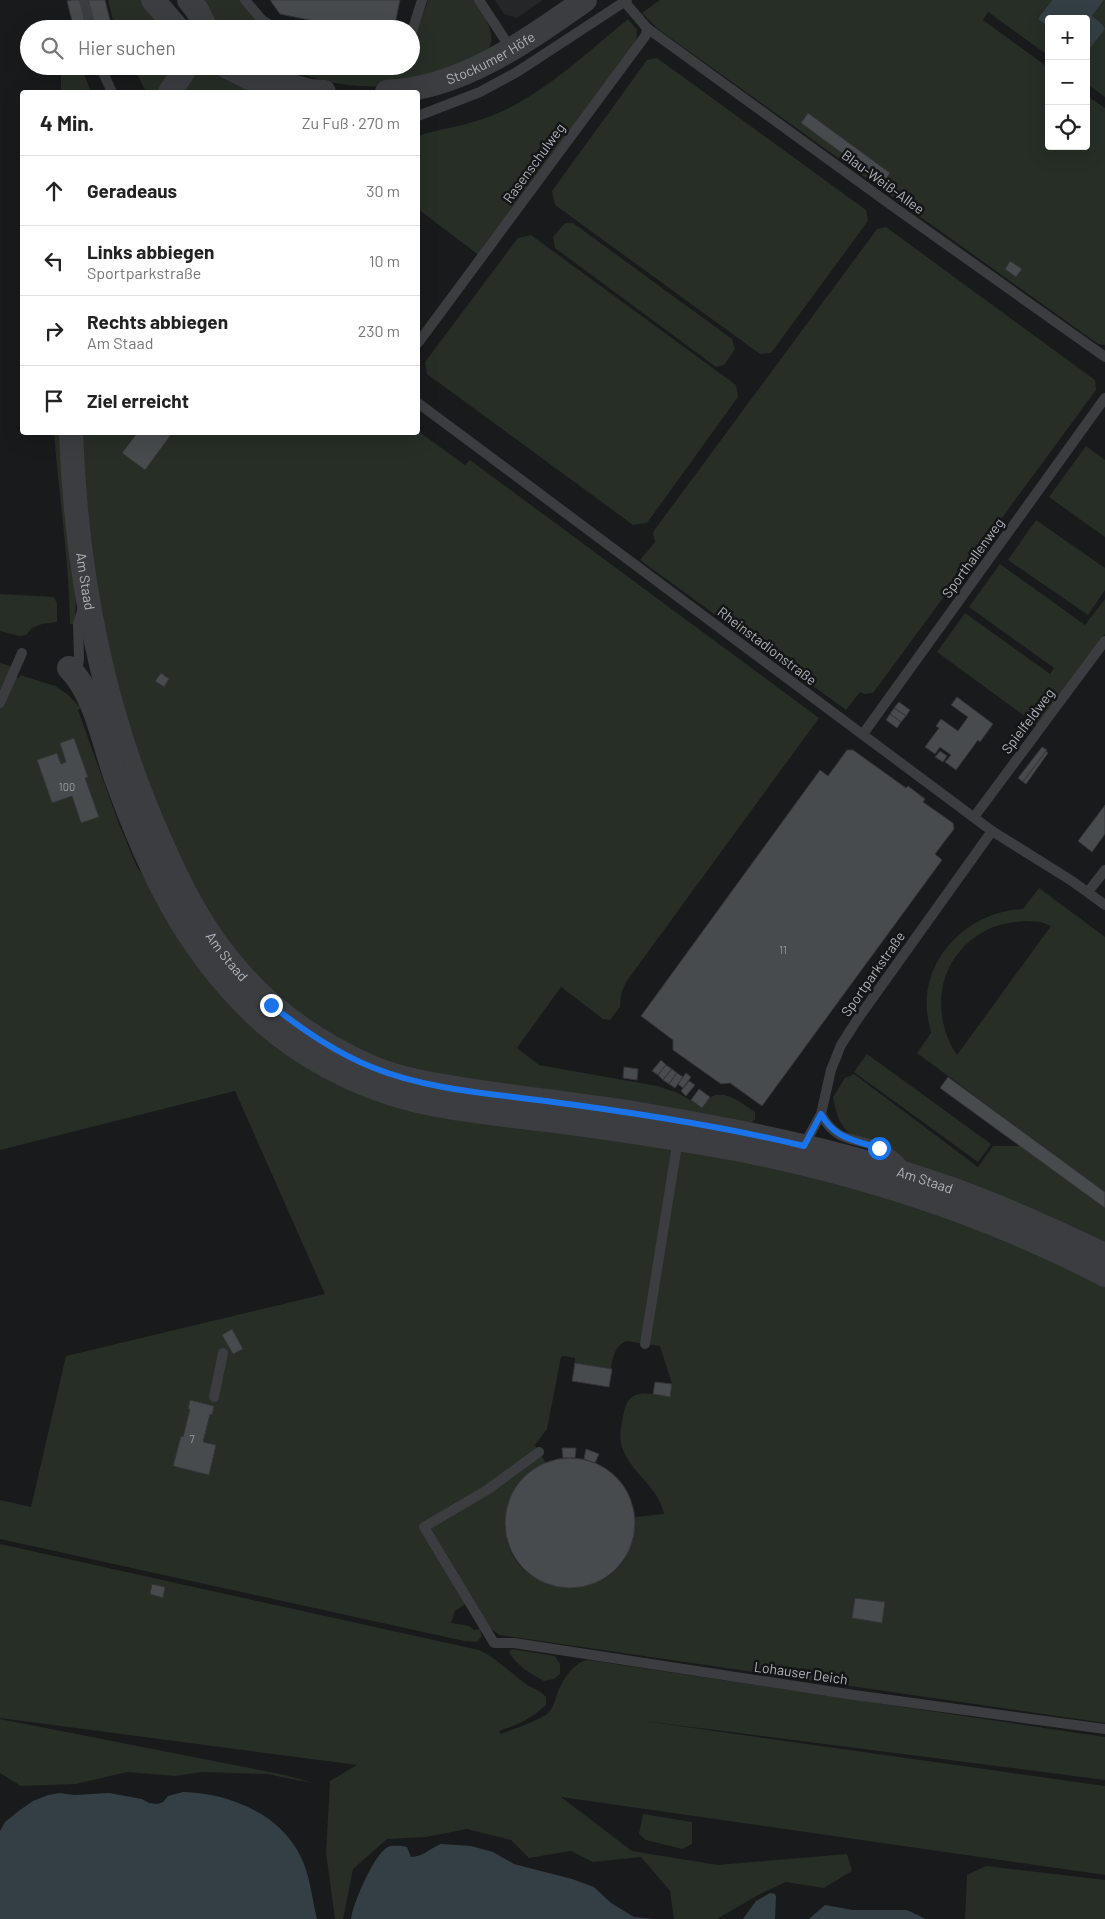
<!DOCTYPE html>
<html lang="de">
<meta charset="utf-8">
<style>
body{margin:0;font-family:Barlow,sans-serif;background:#f6f6f6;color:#222}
.controls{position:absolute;right:15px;top:15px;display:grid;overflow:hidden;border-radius:5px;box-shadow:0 5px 20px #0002}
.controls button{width:45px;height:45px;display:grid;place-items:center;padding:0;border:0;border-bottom:1px solid #e0e0e0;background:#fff;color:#222;font:25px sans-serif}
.stop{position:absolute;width:15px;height:15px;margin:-11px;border:4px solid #1a73e8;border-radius:50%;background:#fff}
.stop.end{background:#1a73e8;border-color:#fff;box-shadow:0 1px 5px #0008}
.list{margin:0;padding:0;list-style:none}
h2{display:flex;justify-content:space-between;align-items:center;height:65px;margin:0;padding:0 20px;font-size:21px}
h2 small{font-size:16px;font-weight:400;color:#767676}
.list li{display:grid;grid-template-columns:32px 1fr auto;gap:15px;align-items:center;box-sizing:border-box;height:70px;padding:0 20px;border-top:1px solid #e0e0e0}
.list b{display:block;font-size:19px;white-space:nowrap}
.list p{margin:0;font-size:16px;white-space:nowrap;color:#767676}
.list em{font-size:16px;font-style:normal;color:#767676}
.icon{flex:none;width:28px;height:28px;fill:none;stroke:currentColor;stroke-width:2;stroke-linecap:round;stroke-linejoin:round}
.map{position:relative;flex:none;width:1105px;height:1919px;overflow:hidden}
.search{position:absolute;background:#fff;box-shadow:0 5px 20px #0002;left:20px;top:20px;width:400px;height:55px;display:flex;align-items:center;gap:12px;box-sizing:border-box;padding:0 18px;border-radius:28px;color:#767676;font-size:19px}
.panel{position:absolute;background:#fff;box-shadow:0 5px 20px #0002;left:20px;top:90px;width:400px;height:345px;border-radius:5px}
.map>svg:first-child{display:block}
.built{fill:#252628}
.green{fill:#262e26;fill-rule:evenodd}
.water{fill:#333f44}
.building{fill:#484b4e;stroke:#343437}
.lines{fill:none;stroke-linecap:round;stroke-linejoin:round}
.service{stroke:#3b3d40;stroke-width:10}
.tertiary{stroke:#3b3d40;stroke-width:24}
.route{stroke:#1a73e8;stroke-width:6}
.labels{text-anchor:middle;stroke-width:5;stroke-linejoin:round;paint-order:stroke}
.number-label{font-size:11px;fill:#949a9f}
.street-label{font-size:14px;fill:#adb4ba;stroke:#141516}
</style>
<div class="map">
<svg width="1105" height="1919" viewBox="0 0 1105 1919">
<rect width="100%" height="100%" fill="#191a1b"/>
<!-- built -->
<path class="built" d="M495,0H543L517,18L504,14Z"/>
<!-- green -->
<g class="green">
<path d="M108,0H142L168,29H115Z"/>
<path d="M196,0H242L270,29H221L213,22Z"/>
<path d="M428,0H475C482,10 496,34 490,46C483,61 401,83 383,86C371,87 353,86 341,84C321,81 301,74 282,66H411V43L416,34Z"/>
<path d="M660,0H1052L1039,17V20L1049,27V56L988,12L983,20L1049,68V146H1086V95L1105,108V345L1098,344L658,29L642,13Z"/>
<path d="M1104,0H1105V97L1086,83V52L1105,29L1103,25L1092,16Z"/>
<path d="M628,19L637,30L636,43L480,256L418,209V136C447,127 477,124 505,110C550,88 589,51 628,19Z"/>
<path d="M657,58L866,210L868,221L771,353L760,354L555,205L552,191L647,60Z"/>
<path d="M61,66H81L91,92H61Z"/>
<path d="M133,66H220L294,92H146Z"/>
<path d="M565,223H573L732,339L735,349L724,365L716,367L555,248L553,237Z"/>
<path d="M886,227L1095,380L1096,390L873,693L864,694L860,692L846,710L640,560L655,542L653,532L877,229Z"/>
<path d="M531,235L736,385L738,397L647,523L633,525L427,374L425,362L518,238Z"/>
<path d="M418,431L465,465L470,460L819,718L626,982L621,994L620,1007L610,1020L603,1019L561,987L517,1048L539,1065L657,1086L678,1093L702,1107C704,1105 707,1100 710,1098C723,1087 744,1105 755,1112V1120L747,1125L411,1073L299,1020L218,937L147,791L92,596L80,433L418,432Z"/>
<path d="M54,433H61L76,594L75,624H70C69,560 59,496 54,433Z"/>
<path d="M1086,446L1105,460V537L1049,497Z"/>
<path d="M1036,520L1105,568V590L1088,615L1008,560Z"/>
<path d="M1000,564L1085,625L1105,599V634L1037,725L937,652L965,613L1050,674L1054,668L969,607Z"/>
<path d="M0,594L54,597L57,604V622L42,624L32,628L26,635L19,636L0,631Z"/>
<path d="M0,663L13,667L9,674L19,678L20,675L55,686L67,694L81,708L78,710L119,824L137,867L150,886L190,957L220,993L261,1032L673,1147L794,1171L902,1202L994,1235L1105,1286V1723L499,1635L488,1626L470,1601L455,1611L451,1623L469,1626L474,1630L480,1629L482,1636L477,1642L464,1641L0,1539V1500L31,1507L66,1356L325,1294L235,1091L0,1150ZM626,1341L660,1346L672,1384L670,1397C650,1394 629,1386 624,1412C622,1421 619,1434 621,1443C627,1471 659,1486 664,1514L635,1517C637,1618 494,1604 506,1515C510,1490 524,1474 546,1463L535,1445L547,1429L561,1357L565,1356L575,1358L572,1381L609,1387C611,1372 610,1348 626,1341Z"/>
<path d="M1039,888L1105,937V1192L917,1053L931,1033C930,1026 927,1018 927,1010C923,955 971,911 1023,909ZM1026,921L1041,922L1051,926L957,1055C929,1013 938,956 985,931C997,924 1012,922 1026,921Z"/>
<path d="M867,1054L991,1144L978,1162L854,1072Z"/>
<path d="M854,1074L978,1167L993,1146H1021L1105,1205V1248L919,1174C911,1165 901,1154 889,1149C854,1133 841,1141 833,1097L845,1078Z"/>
<path d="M0,1544L479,1650C498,1659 511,1674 529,1686C535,1689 541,1691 546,1697V1705C531,1719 517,1725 499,1731L501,1734C511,1730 544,1719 550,1711C555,1704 556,1696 559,1689C565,1677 574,1662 588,1660L1105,1737V1780L644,1721L1105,1786V1875L561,1797L632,1851L718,1865L847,1854L852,1871L824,1888L786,1882L760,1894L717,1919H674L670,1891L641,1857L593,1862L571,1851L529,1858L511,1840L467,1829L426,1837L387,1839L353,1869L343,1919H335L326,1853L330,1781L357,1765L0,1718Z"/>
<path d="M511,1649L555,1656L560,1664V1674L554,1679L544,1681C532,1675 516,1665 509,1652Z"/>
<path d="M0,1719L285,1775L317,1784L267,1774L202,1772L175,1776L127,1772L76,1784L21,1786L0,1773Z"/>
<path d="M643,1814L692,1822V1844L682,1849L646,1840L639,1834Z"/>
<path d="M986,1866L1105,1880V1919H965L967,1875Z"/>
</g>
<!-- water -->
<g class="water">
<path d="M1052,0H1104L1092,16L1103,25L1105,29L1087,52L1086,19H1049V27L1039,20V17Z"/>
<path d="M183,1792C228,1793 279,1813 300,1855C310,1874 312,1899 317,1919H0V1831L5,1822L20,1810L33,1801L48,1795L60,1793L74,1795L109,1793L142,1799L149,1803L157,1804L163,1802L168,1796Z"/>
<path d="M441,1844L471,1846L493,1852L514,1864L572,1879L594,1887L611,1903L634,1917L654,1919H351C352,1905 375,1852 388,1847C394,1845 401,1846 407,1847L411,1857C423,1857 430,1848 441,1844Z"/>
<path d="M770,1893L775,1894L776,1897L775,1919H743L756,1901Z"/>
<path d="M825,1905L853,1910H907L926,1919H809Z"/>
</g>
<!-- building -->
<g class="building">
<path d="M72,0H105L112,28L74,29L67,1Z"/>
<path d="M270,0H400L394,29H353L280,14Z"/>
<path d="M808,113L890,173L883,183L801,123Z"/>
<path d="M1010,261L1022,269L1016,277L1005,269Z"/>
<path d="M138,432H173L145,470L122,453Z"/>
<path d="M161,673L169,679L164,687L155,681Z"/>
<path d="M957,697L993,724L980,742L978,740L956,770L945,762L951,755L940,747L935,754L925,747L939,728L936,726L941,719L958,731L968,717L951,705Z"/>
<path d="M899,702L910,710L906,716L894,708Z"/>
<path d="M894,708L906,716L901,722L890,714Z"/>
<path d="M890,714L901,722L897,728L886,720Z"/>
<path d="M74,738L88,777L85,778L99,817L81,823L72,796L52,803L37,760L57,753L61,764L66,762L60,743Z"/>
<path d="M1042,747L1047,750L1023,782L1018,778Z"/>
<path d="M847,750H853L906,788L908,786L925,799L923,802L953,823L954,829L935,854L942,860L762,1106L730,1083L721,1084L673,1050V1040L641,1016L820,770L828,776Z"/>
<path d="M940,751L947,756L943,762L935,757Z"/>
<path d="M1046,751L1048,753L1026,784L1023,782Z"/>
<path d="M1105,805V834L1092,852L1078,841Z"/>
<path d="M661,1060L666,1065L658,1075L652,1071Z"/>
<path d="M666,1065L672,1069L663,1080L658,1075Z"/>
<path d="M624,1067L638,1069L637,1080L623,1078Z"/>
<path d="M672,1069L677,1073L669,1084L663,1080Z"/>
<path d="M677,1073L683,1077L675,1088L669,1084Z"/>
<path d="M686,1073L691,1077L683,1088L678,1084Z"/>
<path d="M948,1077L1105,1192V1208L940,1088Z"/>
<path d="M689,1081L695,1085L686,1096L681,1091Z"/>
<path d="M699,1089L710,1097L702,1108L691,1100Z"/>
<path d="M232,1329L243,1349L233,1354L222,1335Z"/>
<path d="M575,1363L612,1369L609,1387L572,1381Z"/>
<path d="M655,1382L672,1384L670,1397L653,1394Z"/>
<path d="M190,1400L214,1406L212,1415L210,1414L203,1442L216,1445L209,1475L173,1466L181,1436L183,1437L190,1409H188Z"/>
<path d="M562,1448H576L575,1458H563Z"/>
<path d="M586,1449L599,1454L595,1463L584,1459Z"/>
<circle cx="570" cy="1523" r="65"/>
<path d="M152,1584L165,1587L163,1598L150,1594Z"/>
<path d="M855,1598L885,1602L882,1623L852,1618Z"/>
</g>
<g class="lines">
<!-- service -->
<g class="service">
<path d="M84,0L91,29"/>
<path d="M245,0L262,20L276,29"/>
<path d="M479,0L511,49"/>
<path d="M647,28L891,205L1105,357"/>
<path d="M411,35L422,0"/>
<path d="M100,66L112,92"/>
<path d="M418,116L480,92L517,72L627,0"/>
<path d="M418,343L646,35L647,28L623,0"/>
<path d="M418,403L992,831L1072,881L1105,905"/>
<path d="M77,673L79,658L78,624L83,608"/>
<path d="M0,703L22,653"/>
<path d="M863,734L1105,398"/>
<path d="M974,817L1105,641"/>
<path d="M1088,892L1105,870"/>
<path d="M821,1114C837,1144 855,1137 881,1148C891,1153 899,1160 906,1168"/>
<path d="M804,1145L821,1114L831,1070L841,1045L857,1020L992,831"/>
<path d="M645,1344L678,1139"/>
<path d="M214,1397L223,1353"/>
<path d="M539,1452L487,1490L424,1527L494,1643H514L854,1695L1105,1729"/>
</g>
<!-- tertiary -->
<g class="tertiary">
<path d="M153,0L178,29"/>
<path d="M189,0L197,10L206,29"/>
<path d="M226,66L257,82L273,81L311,91L324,92"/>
<path d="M170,92L187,66"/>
<path id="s1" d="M387,92C462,88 525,42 585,0"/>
<path id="s2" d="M71,432C76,572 103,714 161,842C181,888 204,933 238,971C274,1013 321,1045 371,1067C406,1082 444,1086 481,1092C536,1100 591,1106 645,1115C752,1133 858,1155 960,1192C1009,1210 1057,1232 1105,1255"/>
<path d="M69,668C97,697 103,744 117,781C149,869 185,948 255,1014C298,1055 356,1086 414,1100C460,1111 508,1115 556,1121C616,1129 676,1138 736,1149C863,1174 990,1215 1105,1275"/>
</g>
</g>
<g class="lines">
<!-- route -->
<path class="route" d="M271,1005C303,1030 336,1053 374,1068C428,1090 496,1094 553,1102C637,1113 721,1126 804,1146L821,1114C835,1139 854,1140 879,1148"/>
</g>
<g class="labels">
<!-- number labels -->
<g class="number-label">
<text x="67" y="791">100</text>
<text x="783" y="954">11</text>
<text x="192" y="1443">7</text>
</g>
<!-- street labels -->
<g class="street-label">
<text dy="5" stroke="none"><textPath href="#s1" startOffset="110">Stockumer Höfe</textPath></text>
<text transform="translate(534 163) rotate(-54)" y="5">Rasenschulweg</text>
<text transform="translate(883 182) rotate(36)" y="5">Blau-Weiß-Allee</text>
<text transform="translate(973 558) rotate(-54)" y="5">Sporthallenweg</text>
<text dy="5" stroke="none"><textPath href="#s2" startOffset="150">Am Staad</textPath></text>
<text transform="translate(767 646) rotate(37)" y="5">Rheinstadionstraße</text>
<text transform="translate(1028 721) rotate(-53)" y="5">Spielfeldweg</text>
<text dy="5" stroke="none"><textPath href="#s2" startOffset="555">Am Staad</textPath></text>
<text transform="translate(873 974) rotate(-55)" y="5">Sportparkstraße</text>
<text dy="5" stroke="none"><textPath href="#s2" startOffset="1305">Am Staad</textPath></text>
<text transform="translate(801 1673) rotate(8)" y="5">Lohauser Deich</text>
</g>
</g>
</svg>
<div class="controls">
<button>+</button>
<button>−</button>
<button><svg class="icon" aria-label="locate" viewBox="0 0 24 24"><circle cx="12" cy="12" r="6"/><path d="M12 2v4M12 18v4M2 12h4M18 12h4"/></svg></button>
</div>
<div class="stop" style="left:879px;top:1148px"></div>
<div class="stop end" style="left:271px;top:1005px"></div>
<div class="search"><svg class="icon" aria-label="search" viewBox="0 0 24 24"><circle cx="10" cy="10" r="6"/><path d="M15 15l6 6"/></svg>Hier suchen</div>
<section class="panel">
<h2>4 Min.<small>Zu Fuß · 270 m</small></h2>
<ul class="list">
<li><svg class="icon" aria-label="ahead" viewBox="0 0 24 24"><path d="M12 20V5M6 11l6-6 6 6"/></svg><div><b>Geradeaus</b></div><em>30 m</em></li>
<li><svg class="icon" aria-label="left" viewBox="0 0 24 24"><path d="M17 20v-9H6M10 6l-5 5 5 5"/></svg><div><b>Links abbiegen</b><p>Sportparkstraße</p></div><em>10 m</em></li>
<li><svg class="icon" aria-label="right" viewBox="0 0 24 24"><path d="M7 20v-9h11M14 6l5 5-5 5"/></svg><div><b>Rechts abbiegen</b><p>Am Staad</p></div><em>230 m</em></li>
<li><svg class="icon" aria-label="arrive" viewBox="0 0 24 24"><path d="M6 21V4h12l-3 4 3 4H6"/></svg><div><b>Ziel erreicht</b></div></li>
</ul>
</section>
</div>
